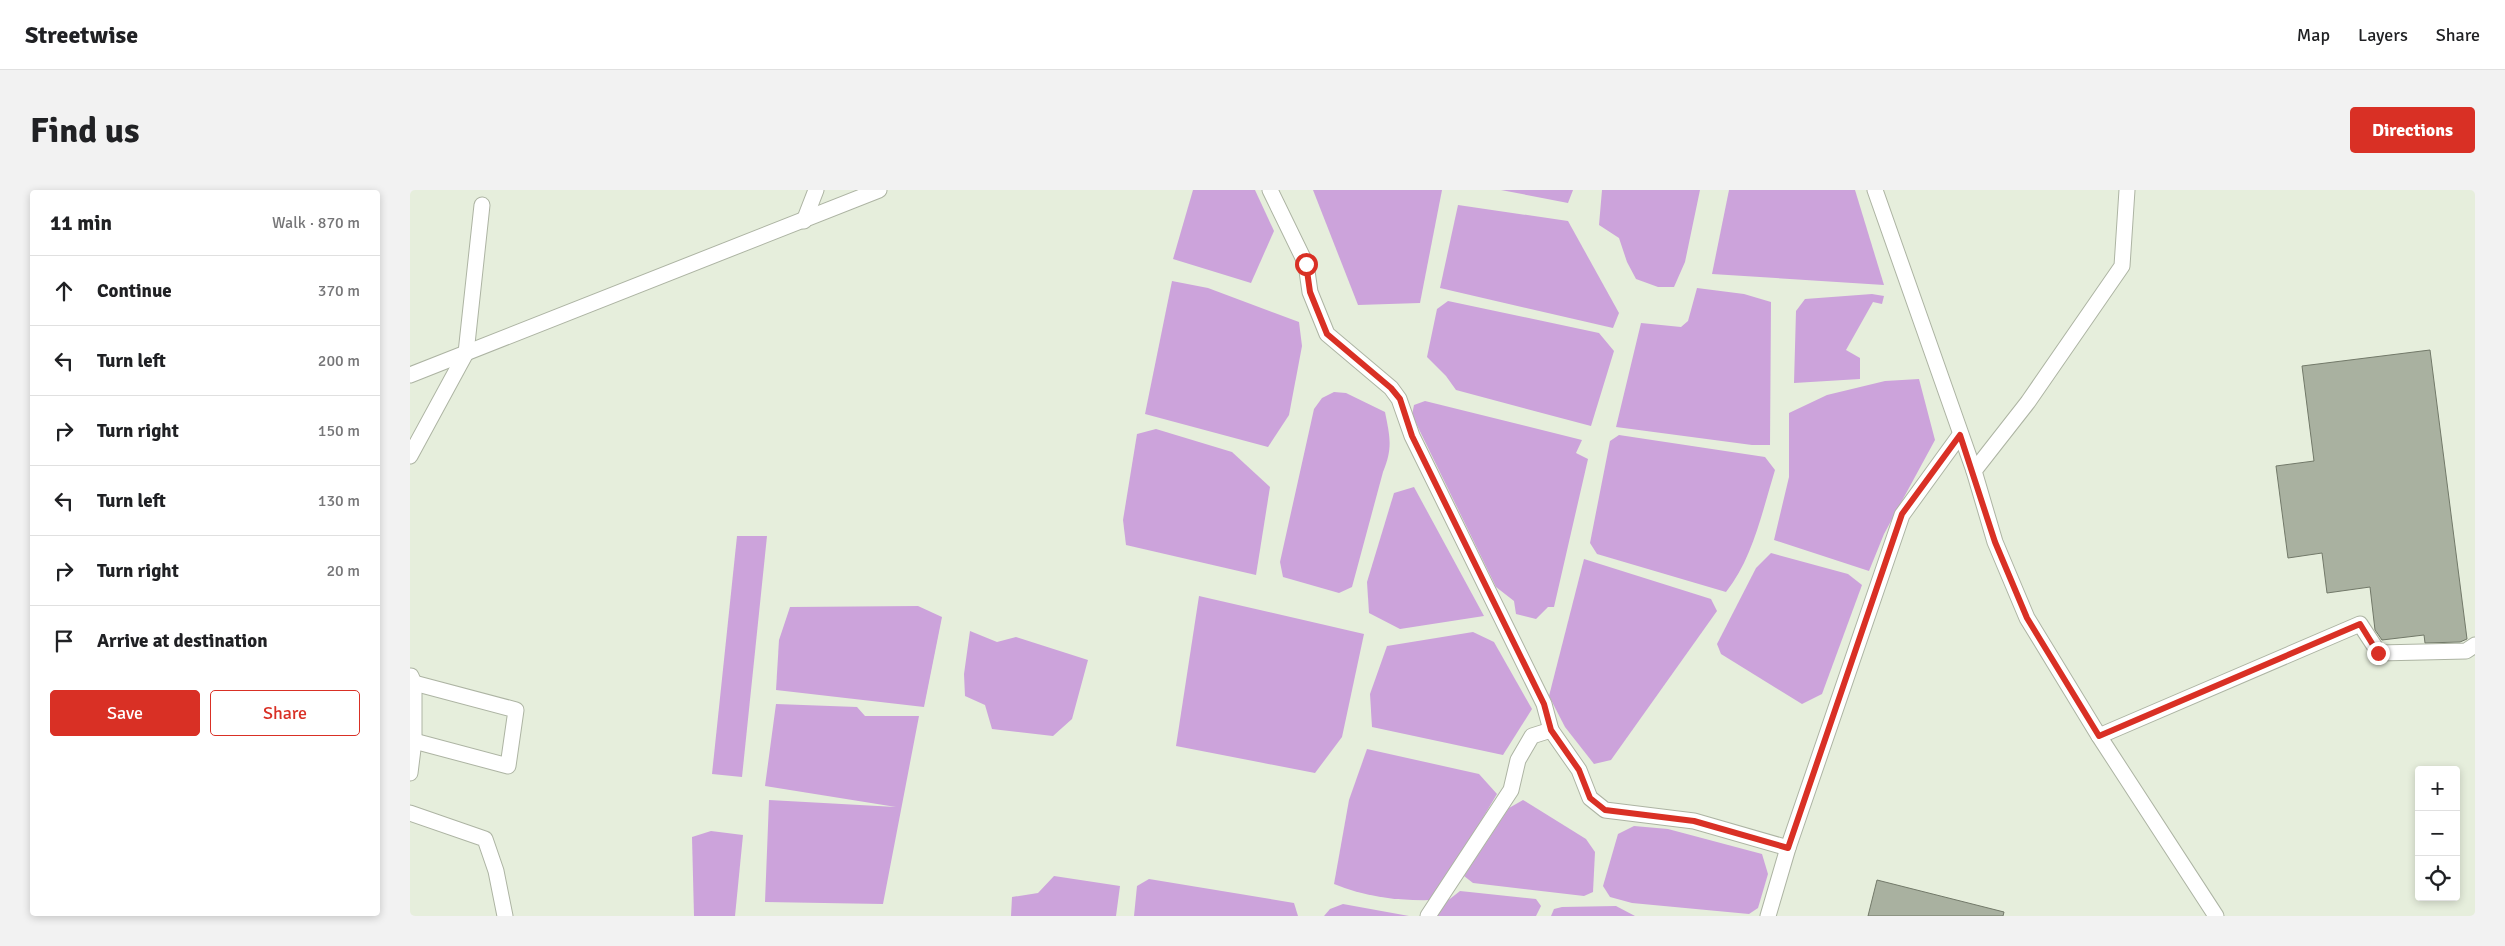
<!DOCTYPE html>
<meta charset="utf-8">
<style>
body{margin:0;font-family:Signika,sans-serif;background:#f2f2f2;color:#202124}
.controls{position:absolute;right:15px;bottom:15px;display:grid;overflow:hidden;border-radius:5px;box-shadow:0 2px 8px #0003}
.controls button{width:45px;height:45px;display:grid;place-items:center;padding:0;border:0;border-bottom:1px solid #e0e0e0;background:#fff;color:#202124;font:25px sans-serif}
.stop{position:absolute;width:15px;height:15px;margin:-11px;border:4px solid #d93025;border-radius:50%;background:#fff}
.stop.end{background:#d93025;border-color:#fff;box-shadow:0 1px 5px #0008}
.list{margin:0;padding:0;list-style:none}
h2{display:flex;justify-content:space-between;align-items:center;height:65px;margin:0;padding:0 20px;font-size:21px}
h2 small{font-size:16px;font-weight:400;color:#757577}
.list li{display:grid;grid-template-columns:32px 1fr auto;gap:15px;align-items:center;box-sizing:border-box;height:70px;padding:0 20px;border-top:1px solid #e0e0e0}
.list b{display:block;font-size:19px;white-space:nowrap}
.list em{font-size:16px;font-style:normal;color:#757577}
.actions{display:flex;gap:10px;padding:15px 20px}
.actions a{flex:1;padding:11px 0;border:1px solid #d93025;border-radius:5px;text-align:center;font-size:18px;color:#d93025}
.actions .main{background:#d93025;color:#fff}
.icon{flex:none;width:28px;height:28px;fill:none;stroke:currentColor;stroke-width:2;stroke-linecap:round;stroke-linejoin:round}
.map{position:relative;flex:none;width:2065px;height:726px;overflow:hidden;border-radius:5px}
header{display:flex;align-items:center;gap:30px;box-sizing:border-box;height:70px;padding:0 25px;background:#fff;border-bottom:1px solid #e0e0e0}
header strong{font-size:24px}
nav{display:flex;gap:28px;margin-inline-start:auto;font-size:18px}
.intro{display:flex;align-items:center;justify-content:space-between;box-sizing:border-box;height:120px;padding:0 30px}
h1{margin:0;font-size:35px}
.button{padding:12px 22px;border-radius:5px;background:#d93025;color:#fff;font-size:18px;font-weight:700}
main{display:flex;gap:30px;padding:0 30px}
aside{flex:1;background:#fff;border-radius:5px;box-shadow:0 2px 8px #0003}
.map>svg:first-child{display:block}
.water{fill:#cca3db}
.building{fill:#a9b1a0;stroke:#727969}
.lines{fill:none;stroke-linecap:round;stroke-linejoin:round}
.minor-casing{stroke:#adb4a3;stroke-width:17}
.minor{stroke:#fff;stroke-width:15}
.route{stroke:#d93025;stroke-width:6}
</style>
<header>
<strong>Streetwise</strong>
<nav><a>Map</a><a>Layers</a><a>Share</a></nav>
</header>
<div class="intro"><h1>Find us</h1><a class="button">Directions</a></div>
<main>
<aside>
<h2>11 min<small>Walk · 870 m</small></h2>
<ul class="list">
<li><svg class="icon" aria-label="ahead" viewBox="0 0 24 24"><path d="M12 20V5M6 11l6-6 6 6"/></svg><div><b>Continue</b></div><em>370 m</em></li>
<li><svg class="icon" aria-label="left" viewBox="0 0 24 24"><path d="M17 20v-9H6M10 6l-5 5 5 5"/></svg><div><b>Turn left</b></div><em>200 m</em></li>
<li><svg class="icon" aria-label="right" viewBox="0 0 24 24"><path d="M7 20v-9h11M14 6l5 5-5 5"/></svg><div><b>Turn right</b></div><em>150 m</em></li>
<li><svg class="icon" aria-label="left" viewBox="0 0 24 24"><path d="M17 20v-9H6M10 6l-5 5 5 5"/></svg><div><b>Turn left</b></div><em>130 m</em></li>
<li><svg class="icon" aria-label="right" viewBox="0 0 24 24"><path d="M7 20v-9h11M14 6l5 5-5 5"/></svg><div><b>Turn right</b></div><em>20 m</em></li>
<li><svg class="icon" aria-label="arrive" viewBox="0 0 24 24"><path d="M6 21V4h12l-3 4 3 4H6"/></svg><div><b>Arrive at destination</b></div></li>
</ul>
<div class="actions"><a class="main">Save</a><a>Share</a></div>
</aside>
<div class="map">
<svg width="2065" height="726" viewBox="0 0 2065 726">
<rect width="100%" height="100%" fill="#e6eedc"/>
<!-- water -->
<g class="water">
<path d="M783,0H845L864,41L841,93L763,69Z"/>
<path d="M903,0H1032L1010,113L948,115Z"/>
<path d="M1091,0H1163L1158,13Z"/>
<path d="M1192,0H1290L1275,72L1264,97H1248L1226,89L1217,72L1209,48L1189,35Z"/>
<path d="M1319,0H1445L1474,95L1302,84Z"/>
<path d="M1048,15L1158,31L1209,123L1203,138L1030,98Z"/>
<path d="M762,91L798,98L889,132L892,156L879,225L858,257L735,224Z"/>
<path d="M1287,98L1334,104L1361,112L1360,255H1342L1206,237L1231,133L1271,137L1278,131Z"/>
<path d="M1462,104L1474,106L1472,114L1463,112L1436,160L1450,168V189L1384,193L1386,121L1395,109Z"/>
<path d="M1038,111L1189,143L1204,161L1181,236L1046,200L1036,186L1017,167L1027,119Z"/>
<path d="M1509,189L1525,250L1474,344L1459,381L1364,350L1379,287V223L1417,205L1475,191Z"/>
<path d="M924,202L936,203L975,222C980,247 983,258 973,282L942,397L929,403L873,387L870,372L904,219L912,208Z"/>
<path d="M1015,211L1172,250L1166,263L1178,269L1144,417H1138L1126,429L1106,424L1104,411L1086,397L1002,225L1004,215Z"/>
<path d="M746,239L822,262L860,297L846,385L716,355L713,330L727,244Z"/>
<path d="M1209,245L1355,267L1365,280C1352,322 1343,368 1316,402L1187,364L1180,353L1200,251Z"/>
<path d="M1004,297L1074,426L990,439L959,423L957,392L984,303Z"/>
<path d="M327,346H357L332,587L302,584Z"/>
<path d="M1361,363L1438,384L1452,395L1412,504L1392,514L1311,464L1307,454L1346,378Z"/>
<path d="M1174,369L1301,409L1307,421L1201,570L1184,574L1155,537L1139,506Z"/>
<path d="M789,406L954,444L932,547L905,583L766,556Z"/>
<path d="M508,416L532,427L514,517L366,500L369,450L380,417Z"/>
<path d="M560,441L587,452L606,447L678,470L662,529L643,546L582,539L575,515L555,506L554,484Z"/>
<path d="M1063,442L1084,452L1122,519L1093,565L962,537L960,504L977,456Z"/>
<path d="M366,514L447,517L455,526H509L473,714L355,712L359,610L486,617L355,596Z"/>
<path d="M957,559L1069,584L1087,604L1024,710C990,711 955,707 924,694L939,610Z"/>
<path d="M1113,610L1176,649L1185,662L1183,702L1174,706L1063,693L1054,686L1099,618Z"/>
<path d="M1224,636L1258,639L1352,664L1358,684L1348,718L1339,724L1222,713L1200,707L1193,696L1208,644Z"/>
<path d="M301,641L333,645L325,726H284L282,647Z"/>
<path d="M644,686L710,696L706,726H601L602,707L628,703Z"/>
<path d="M739,689L884,713L888,726H724L727,696Z"/>
<path d="M1050,701L1126,709L1131,716L1126,726H1023L1027,719Z"/>
<path d="M933,714L999,726H914L920,719Z"/>
<path d="M1206,716L1225,726H1141L1144,719L1152,717Z"/>
</g>
<!-- building -->
<g class="building">
<path d="M2020,160L2057,449L2050,452L2015,453L2014,445L1972,450L1965,440L1960,397L1917,403L1912,363L1878,368L1866,276L1904,271L1892,176Z"/>
<path d="M1467,690L1594,722L1593,726H1458Z"/>
</g>
<g class="lines">
<defs>
<g id="minor">
<path d="M860,0L896,74L900,102L917,144L981,198L989,209L1002,246L1134,514L1141,540"/>
<path d="M1465,0L1564,281"/>
<path d="M1717,0L1712,76L1618,212L1564,281L1585,352L1617,428L1689,546L1806,726"/>
<path d="M394,31L406,0"/>
<path d="M0,185L469,0"/>
<path d="M0,266L56,163L72,15"/>
<path d="M4,493L106,520L98,576L4,551"/>
<path d="M1689,546L1950,434L1969,463L2056,461L2065,455"/>
<path d="M0,583L4,551V493L1,486"/>
<path d="M0,623L75,649L86,681L95,726"/>
<path d="M1018,726L1101,600L1108,570L1122,546L1141,540L1169,580L1180,608L1195,620L1284,631L1378,658"/>
<path d="M1358,726L1378,658L1492,325L1550,245"/>
</g>
</defs>
<!-- minor casing -->
<use href="#minor" class="minor-casing"/>
<!-- minor -->
<use href="#minor" class="minor"/>
</g>
<g class="lines">
<!-- route -->
<path class="route" d="M896,74L900,102L917,144L981,198L990,209L1002,246L1134,514L1141,540L1169,580L1180,608L1195,620L1284,631L1378,658L1492,324L1550,245L1585,352L1617,428L1689,546L1950,434L1968,463"/>
</g>
</svg>
<div class="controls">
<button>+</button>
<button>−</button>
<button><svg class="icon" aria-label="locate" viewBox="0 0 24 24"><circle cx="12" cy="12" r="6"/><path d="M12 2v4M12 18v4M2 12h4M18 12h4"/></svg></button>
</div>
<div class="stop" style="left:896px;top:74px"></div>
<div class="stop end" style="left:1968px;top:463px"></div>
</div>
</main>
